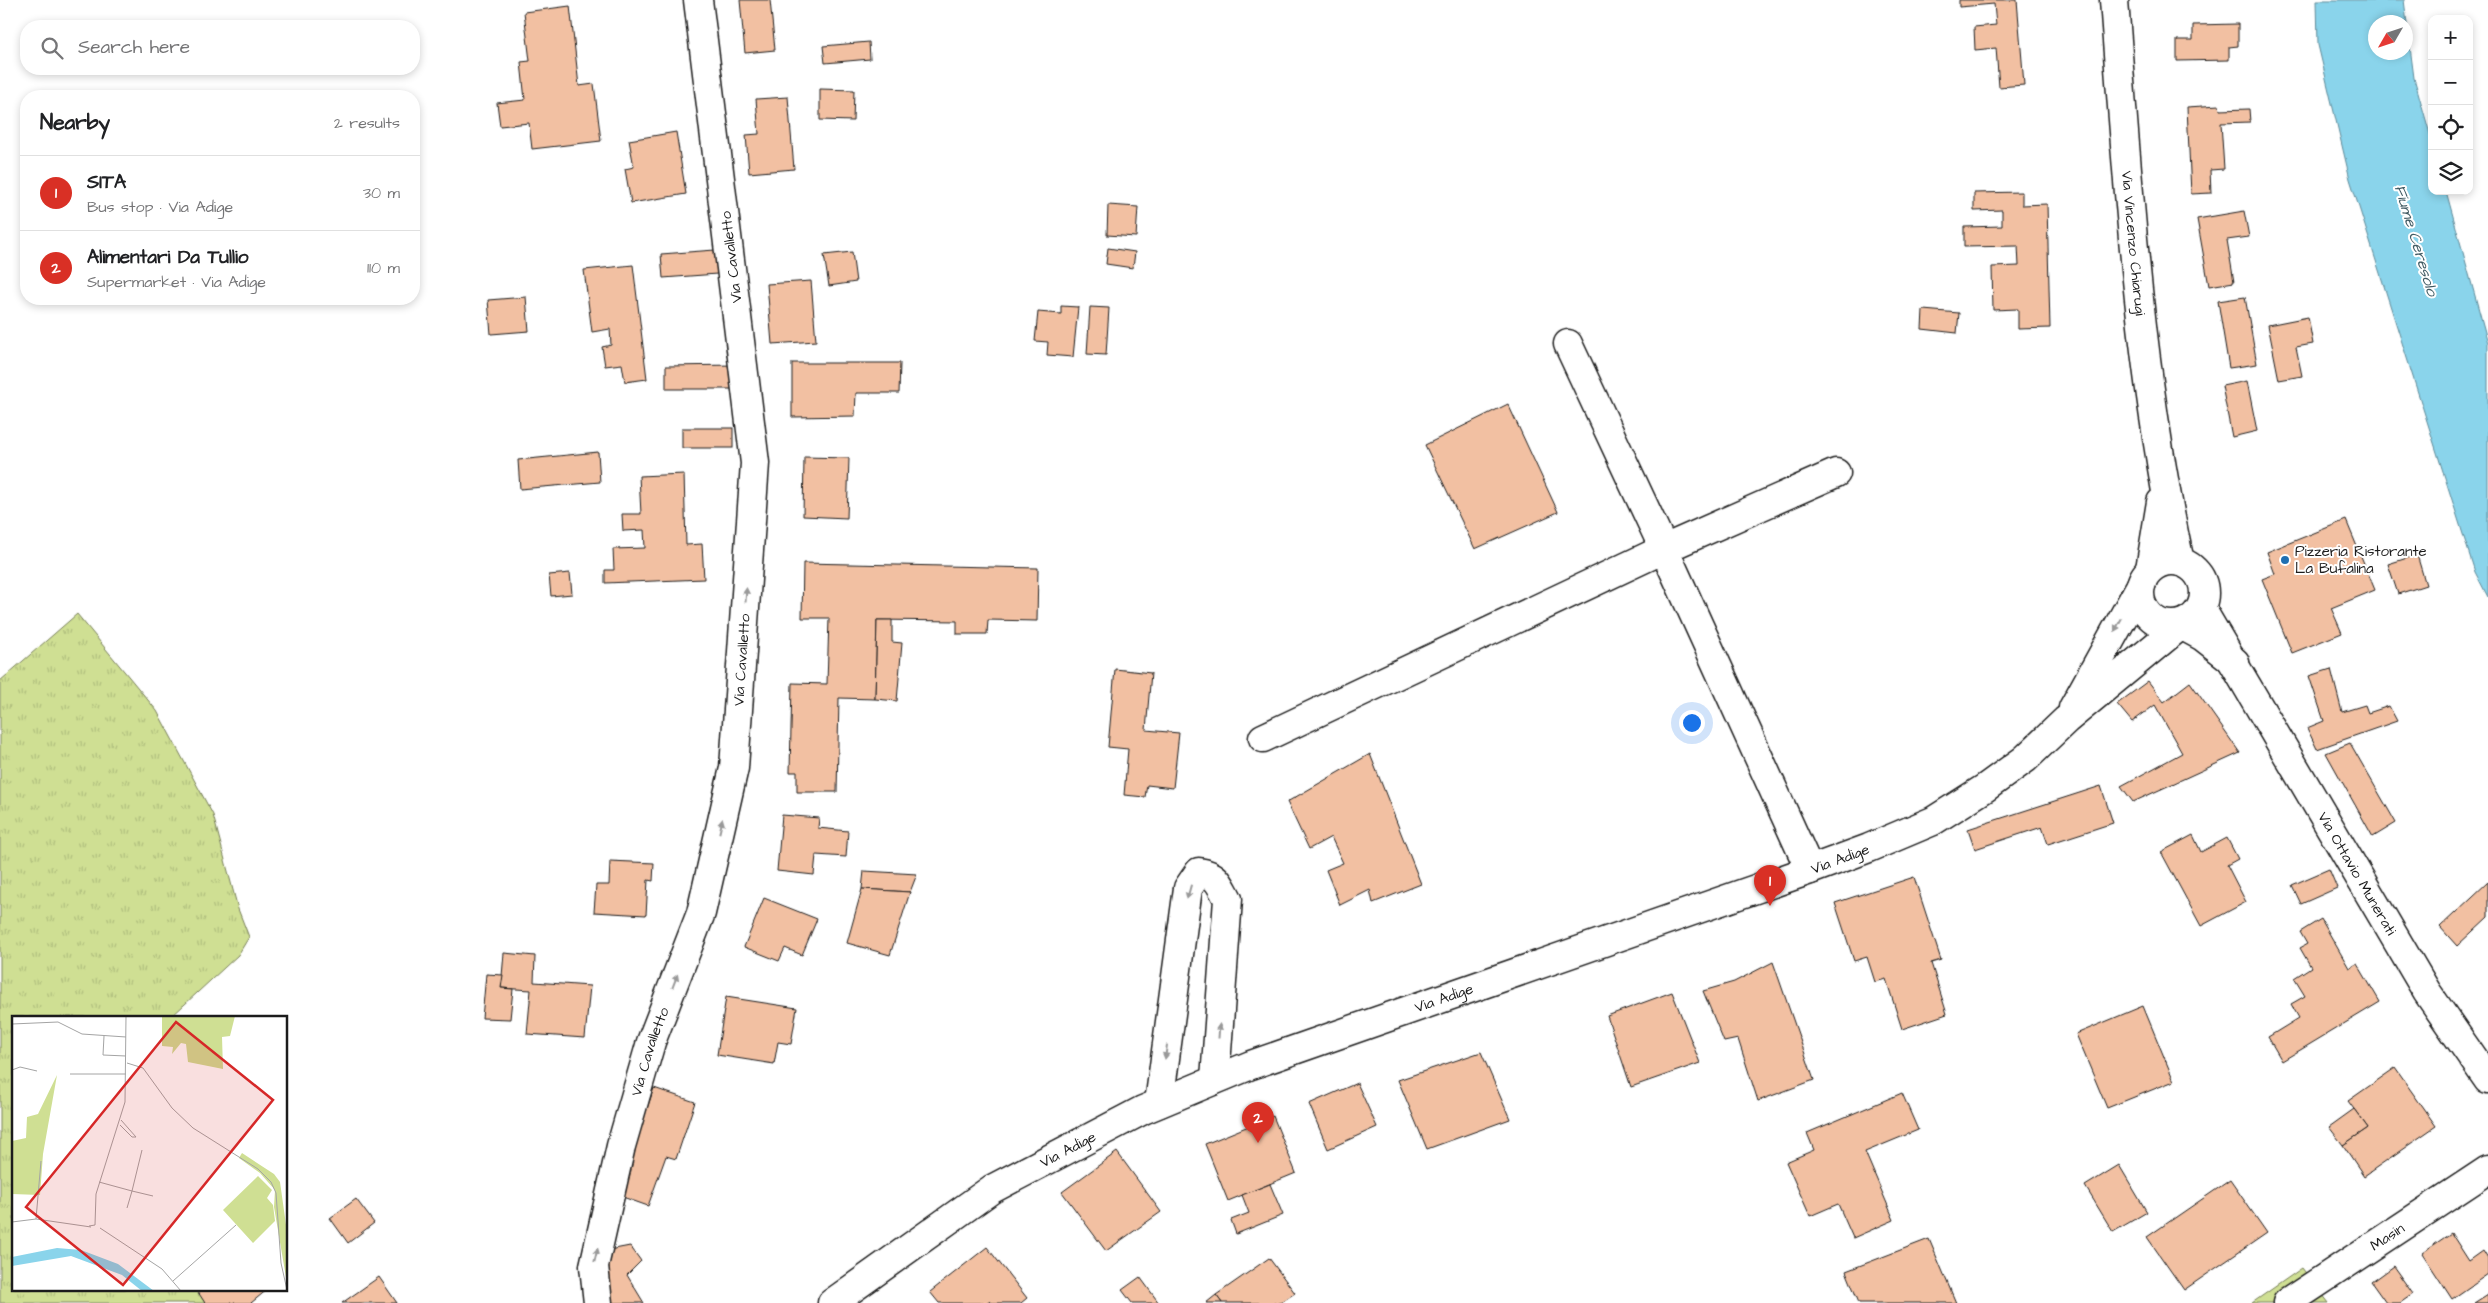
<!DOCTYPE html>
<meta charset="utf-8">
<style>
body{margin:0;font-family:"Architects Daughter",sans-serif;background:#f6f6f6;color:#202124}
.controls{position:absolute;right:15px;top:15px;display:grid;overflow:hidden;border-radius:10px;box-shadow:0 2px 8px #0003}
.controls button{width:45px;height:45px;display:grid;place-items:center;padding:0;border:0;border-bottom:1px solid #e0e0e0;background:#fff;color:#202124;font:25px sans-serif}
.compass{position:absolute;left:2368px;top:15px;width:45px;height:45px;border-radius:50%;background:#fff;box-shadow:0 2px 8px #0003;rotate:231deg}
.you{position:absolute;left:1691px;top:722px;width:18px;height:18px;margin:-12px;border:4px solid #fff;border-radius:50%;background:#1a73e8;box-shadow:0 0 0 8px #1a73e833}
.badge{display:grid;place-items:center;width:32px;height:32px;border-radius:50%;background:#d93025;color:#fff;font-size:16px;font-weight:700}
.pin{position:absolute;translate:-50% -41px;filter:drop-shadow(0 1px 2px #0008)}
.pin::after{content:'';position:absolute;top:26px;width:18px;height:15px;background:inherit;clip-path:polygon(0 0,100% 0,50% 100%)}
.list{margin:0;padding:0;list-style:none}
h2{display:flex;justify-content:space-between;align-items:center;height:65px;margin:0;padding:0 20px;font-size:21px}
h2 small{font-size:16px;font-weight:400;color:#757577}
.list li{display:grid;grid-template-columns:32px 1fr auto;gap:15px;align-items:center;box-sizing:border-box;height:75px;padding:0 20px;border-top:1px solid #e0e0e0}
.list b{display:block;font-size:19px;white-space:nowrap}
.list p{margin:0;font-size:16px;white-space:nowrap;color:#757577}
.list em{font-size:16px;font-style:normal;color:#757577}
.icon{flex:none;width:28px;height:28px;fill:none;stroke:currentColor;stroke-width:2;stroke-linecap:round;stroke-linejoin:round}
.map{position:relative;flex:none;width:2488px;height:1303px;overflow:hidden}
.search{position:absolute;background:#fff;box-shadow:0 2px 8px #0003;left:20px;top:20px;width:400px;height:55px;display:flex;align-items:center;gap:12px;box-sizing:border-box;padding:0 18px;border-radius:20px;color:#757577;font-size:19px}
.panel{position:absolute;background:#fff;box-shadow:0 2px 8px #0003;left:20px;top:90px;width:400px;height:215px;border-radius:20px}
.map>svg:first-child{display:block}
.grass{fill:#cfdf93;stroke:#767e58}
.park{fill:url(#park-tufts);stroke:#767e58}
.water{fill:#8ad4eb;stroke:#5e8a98;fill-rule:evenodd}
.building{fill:#f2c0a2;stroke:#1c1c1c}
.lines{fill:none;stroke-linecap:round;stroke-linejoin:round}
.minor-casing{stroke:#1c1c1c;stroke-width:31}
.minor{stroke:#fff;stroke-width:28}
.oneway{fill:#999}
.poi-dot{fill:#1f6fb2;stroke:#fff;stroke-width:2}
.labels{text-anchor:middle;stroke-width:4;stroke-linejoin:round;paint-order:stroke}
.street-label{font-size:15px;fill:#1c1c1c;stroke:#fff}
.poi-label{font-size:15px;fill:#1c1c1c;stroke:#fff;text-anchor:start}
.water-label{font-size:16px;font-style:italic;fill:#425c64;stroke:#fff}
.inset-road{fill:none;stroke:#a4a4a4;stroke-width:1}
.view{fill:#d62828;fill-opacity:0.15;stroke:#d62828;stroke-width:2.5}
.inset-edge{fill:none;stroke:#1c1c1c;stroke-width:2.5}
</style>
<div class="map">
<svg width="2488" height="1303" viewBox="0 0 2488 1303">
<defs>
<pattern id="park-tufts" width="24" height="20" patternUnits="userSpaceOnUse" patternTransform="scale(1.25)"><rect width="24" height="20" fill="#cfdf93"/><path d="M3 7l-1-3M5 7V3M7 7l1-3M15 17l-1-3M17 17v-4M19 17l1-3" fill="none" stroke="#b1bf7e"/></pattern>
</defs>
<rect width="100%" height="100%" fill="#fff"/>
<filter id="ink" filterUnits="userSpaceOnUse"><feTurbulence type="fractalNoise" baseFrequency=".02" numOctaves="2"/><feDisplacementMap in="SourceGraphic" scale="10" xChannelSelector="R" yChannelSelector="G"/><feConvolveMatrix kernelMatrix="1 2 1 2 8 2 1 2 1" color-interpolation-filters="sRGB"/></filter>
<g filter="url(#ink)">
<!-- grass -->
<path class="grass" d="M2302,1268L2329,1303H2252Z"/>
<!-- park -->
<path class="park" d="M77,614L157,711L213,815L238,909L249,937L238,955L171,1017H14V1289H247L230,1303H0V681Z"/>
<!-- water -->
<path class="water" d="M2317,0H2404L2414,78L2432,141V191H2446L2488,343V597L2475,572L2350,179L2318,45ZM2376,22H2406V52H2376Z"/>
<!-- building -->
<g class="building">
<path d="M740,0H770L775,50L745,53Z"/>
<path d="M1959,0H2017L2024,85L1999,87L1996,48L1975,50L1974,27L1996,25L1994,4L1959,7Z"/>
<path d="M570,6L579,86L594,84L601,141L532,149L529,123L500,126L497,103L525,100L521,62L530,61L524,12Z"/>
<path d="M2238,24V46L2229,47V60L2177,61V40H2193V25Z"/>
<path d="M869,42L870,59L825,63L823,46Z"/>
<path d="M820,89L854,90L853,121L820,120Z"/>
<path d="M788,97L794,169L749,173L746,135L759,134L756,99Z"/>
<path d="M2219,105L2220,110L2249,109L2250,122L2221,123L2224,169L2210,170L2211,193L2191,194L2187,107Z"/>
<path d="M676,132L686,194L631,203L625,169L634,167L629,140Z"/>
<path d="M2022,192V205L2047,204L2050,328L2018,329V309L1993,310L1992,267L2019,266L2018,246L1964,247V227L2002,226V210L1974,211V193Z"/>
<path d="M1108,205L1138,207L1136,237L1107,235Z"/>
<path d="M2244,211L2249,237L2227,240L2234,282L2209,286L2197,219Z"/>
<path d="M1108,248L1135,252L1133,268L1106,264Z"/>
<path d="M715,250L717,274L663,278L661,254Z"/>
<path d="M852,252L856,282L829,286L824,255Z"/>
<path d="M633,265L647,379L625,382L622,364L605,366L602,347L611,345L610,329L592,332L584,270Z"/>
<path d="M811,281L816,341L772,344L767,284Z"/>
<path d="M526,297L529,331L491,334L488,300Z"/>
<path d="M2245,297L2257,364L2229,368L2218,301Z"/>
<path d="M1061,306L1078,307L1073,357L1047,355L1048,342L1035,341L1038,312L1061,314Z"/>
<path d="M1090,307L1109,308L1106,355L1087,354Z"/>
<path d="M1923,310L1959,313L1957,333L1922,329Z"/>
<path d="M2308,317L2313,344L2296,347L2302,376L2279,380L2268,325Z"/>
<path d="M792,363H900L899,393H856L855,416L792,417Z"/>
<path d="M736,365L737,389H666V366Z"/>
<path d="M2247,381L2257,431L2232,437L2222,386Z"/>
<path d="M1508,404L1558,512L1475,549L1425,445Z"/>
<rect x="682" y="428" width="51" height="20"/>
<path d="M598,452L600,482L520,489L518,460Z"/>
<path d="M804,457L849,458L847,518L803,516Z"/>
<path d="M684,474L686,545L702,544L704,579L605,583V570H614L613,549L645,548L644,530L623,531L622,514H641L639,476Z"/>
<path d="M2346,520L2375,590L2331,608L2342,633L2292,653L2262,579L2275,574L2267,552Z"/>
<path d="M2417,555L2426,585L2398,594L2388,564Z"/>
<path d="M803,563L1038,568L1037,621L988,620L987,634H957V621L877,620L875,699L839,698L837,792H797V772H790L792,683L827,684L829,618H802Z"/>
<path d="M570,573L572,594L551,596L549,575Z"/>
<path d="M877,620H892V642L902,643L897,701L875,699Z"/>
<path d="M1115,669L1151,673L1146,730L1179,733L1173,788L1147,785L1145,797L1124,795L1128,749L1108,747Z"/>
<path d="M2331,669L2342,712L2365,705L2368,713L2389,706L2397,721L2317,749L2307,728L2324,721L2309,676Z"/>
<path d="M2148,681L2164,702L2190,682L2240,753L2133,802L2121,786L2182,753L2155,705L2132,722L2117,704Z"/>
<path d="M2350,743L2396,823L2373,837L2326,753Z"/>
<path d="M1370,754L1421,884L1373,903L1370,890L1340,905L1326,870L1343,863L1331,837L1309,849L1287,802Z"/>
<path d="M2101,786L2113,823L2048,844L2042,827L1975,849L1968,829Z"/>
<path d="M782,815L819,818L818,828L848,831L846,857L816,855L814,875L777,871Z"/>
<path d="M2193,835L2201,852L2227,838L2238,859L2227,865L2246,902L2201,926L2161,852Z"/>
<path d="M610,861L654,863L653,881L648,880L646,915L594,912L596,885H609Z"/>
<path d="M2329,869L2337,888L2301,904L2292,885Z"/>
<path d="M864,871L917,874L910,892L862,889Z"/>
<path d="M1914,877L1941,960L1931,963L1947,1014L1902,1029L1886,979L1875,982L1867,957L1854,961L1835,903Z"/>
<path d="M2488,882V917L2457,946L2440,927Z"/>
<path d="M862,889L910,892L890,955L847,943Z"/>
<path d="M764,898L817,919L802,955L785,948L779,961L744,947Z"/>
<path d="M2321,919L2349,968L2357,963L2380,1002L2282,1061L2268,1037L2299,1018L2291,1004L2305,996L2294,978L2311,967L2300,948L2307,944L2300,932Z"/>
<path d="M504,953L535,956L534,982L590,986L585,1038L527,1034L531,990L501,988Z"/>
<path d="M1773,962L1814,1080L1758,1101L1738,1039L1724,1042L1703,991L1734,982Z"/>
<path d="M486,974L503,975L501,988L513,989L510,1019L482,1018Z"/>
<path d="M1672,992L1700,1063L1631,1087L1607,1016Z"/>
<path d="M726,997L797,1008L791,1044L778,1042L774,1064L717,1055Z"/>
<path d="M2143,1006L2174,1081L2107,1108L2076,1034Z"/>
<path d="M1481,1052L1510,1119L1427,1149L1398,1080Z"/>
<path d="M2395,1068L2436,1126L2364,1176L2343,1145L2368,1128L2348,1101Z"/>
<path d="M1357,1083L1377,1127L1328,1149L1309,1104Z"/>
<path d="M654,1088L695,1102L676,1159L666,1156L648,1206L617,1195Z"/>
<path d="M1902,1093L1918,1130L1865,1152L1894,1220L1853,1238L1838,1204L1810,1216L1786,1162L1814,1150L1807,1133Z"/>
<path d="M2354,1109L2368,1128L2343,1145L2329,1127Z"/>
<path d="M1273,1116L1296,1173L1228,1201L1205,1144Z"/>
<path d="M1117,1152L1161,1212L1106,1251L1062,1192Z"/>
<path d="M2119,1165L2147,1212L2113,1232L2085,1186Z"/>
<path d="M2230,1180L2267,1233L2184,1290L2147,1237Z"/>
<path d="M1270,1184L1283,1215L1236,1234L1231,1220L1249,1213L1242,1195Z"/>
<path d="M356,1199L374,1223L348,1243L330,1218Z"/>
<path d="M2451,1233L2469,1261L2483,1251L2488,1259V1274L2452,1299L2422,1253Z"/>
<path d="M1929,1239L1956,1303H1859L1846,1271Z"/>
<path d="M630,1246L641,1261L627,1275L644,1303H606L604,1251Z"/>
<path d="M987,1247L1027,1298L1021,1303H991L989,1301L986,1303H939L930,1292Z"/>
<path d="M1269,1258L1295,1293L1280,1303H1222L1216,1295Z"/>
<path d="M2393,1266L2413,1294L2400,1303H2386L2371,1282Z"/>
<path d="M379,1277L397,1303H342Z"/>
<path d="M1140,1277L1159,1303H1132L1122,1290Z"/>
<path d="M196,1289H268L251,1303H205Z"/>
<path d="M2488,1294V1303H2474Z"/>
<path d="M1216,1295L1222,1303H1206Z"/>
</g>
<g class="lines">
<defs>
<g id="minor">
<path id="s1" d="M2114,0C2128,188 2140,378 2180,562"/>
<path d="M1568,344L1664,549L1836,473"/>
<circle cx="2172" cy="593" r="32"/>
<path d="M2150,569L2161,502"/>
<path id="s2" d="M2201,608L2427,992L2488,1080"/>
<path d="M2073,708L2142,583"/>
<path d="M1263,738L1664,549L1810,870"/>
<path d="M1159,1103L1188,888L1199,872C1218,875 1219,883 1228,899L1215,1079"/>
<path id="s3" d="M598,1303L594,1266L621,1146L651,1042L701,913L734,768L755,463L698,0"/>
<path id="s4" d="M832,1303L992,1189L1143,1110L1251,1065L1810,870L1869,848L1933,821L1985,788L2025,759L2066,720L2181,625L2203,637L2235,662"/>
<path id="s5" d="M2287,1303L2488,1170"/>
</g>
</defs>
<!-- minor casing -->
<use href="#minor" class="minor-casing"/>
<!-- minor -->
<use href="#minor" class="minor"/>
</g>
<!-- one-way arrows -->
<defs><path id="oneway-solid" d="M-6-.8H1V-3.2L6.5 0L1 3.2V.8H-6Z" transform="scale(1.25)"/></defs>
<g class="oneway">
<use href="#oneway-solid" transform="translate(746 595) rotate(-86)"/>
<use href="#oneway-solid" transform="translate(2118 625) rotate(119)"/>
<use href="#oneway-solid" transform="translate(721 826) rotate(-77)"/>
<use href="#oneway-solid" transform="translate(1189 892) rotate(106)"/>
<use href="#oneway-solid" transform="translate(675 981) rotate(-69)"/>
<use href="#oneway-solid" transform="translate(1219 1031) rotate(-86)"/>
<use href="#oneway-solid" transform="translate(1166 1052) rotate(98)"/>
<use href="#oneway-solid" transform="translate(596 1255) rotate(-77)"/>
</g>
</g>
<!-- markers -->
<circle class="poi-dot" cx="2285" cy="560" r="5"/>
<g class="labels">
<!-- street labels -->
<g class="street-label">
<text dy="5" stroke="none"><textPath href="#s1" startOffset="244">Via Vincenzo Chiarugi</textPath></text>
<text transform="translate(731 257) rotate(-97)" y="5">Via Cavalletto</text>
<text dy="5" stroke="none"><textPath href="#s3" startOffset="664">Via Cavalletto</textPath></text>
<text dy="5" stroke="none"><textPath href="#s4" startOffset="1108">Via Adige</textPath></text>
<text dy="5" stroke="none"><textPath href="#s2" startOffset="308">Via Ottavio Munerati</textPath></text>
<text dy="5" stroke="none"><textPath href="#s4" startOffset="688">Via Adige</textPath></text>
<text dy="5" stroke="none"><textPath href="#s3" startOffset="259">Via Cavalletto</textPath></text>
<text dy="5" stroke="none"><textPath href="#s4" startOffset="282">Via Adige</textPath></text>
<text dy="5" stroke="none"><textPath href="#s5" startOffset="120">Masin</textPath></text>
</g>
<!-- poi labels -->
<g class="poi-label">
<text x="2295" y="556">Pizzeria Ristorante<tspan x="2295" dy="17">La Bufalina</tspan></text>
</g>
<!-- water labels -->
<g class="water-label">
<text transform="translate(2417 240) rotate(73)" y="6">Fiume Ceresolo</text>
</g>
</g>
<!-- overview -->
<g transform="translate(12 1016)">
<rect width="275" height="275" fill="#fff"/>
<path d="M45,59L31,138L28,179L0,178V125L14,122L15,101L26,98ZM230,137L262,158L268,166L275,216V267L262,191L263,174L248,157L227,142Z" fill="#cfdf93"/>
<path d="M246,160L260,174L255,182L261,189L263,205L241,227L211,194Z" fill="#cfdf93"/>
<path d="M150,0H223L218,20L210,21L211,53L176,46L174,28L169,27L160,38L161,31L150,30Z" fill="#cfdf93"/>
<path d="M45,232L69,234L106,248L142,275H130L110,259L59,240L0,250V241Z" fill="#8ad4eb"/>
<path class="inset-road" d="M0,8L46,6L70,18L114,21M92,20L91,39L114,40M115,47L131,52L160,92L181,112L246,153L259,166L264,177L269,247L275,274M0,54L8,51L25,55M58,58H114M108,109L120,121H124L109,104M87,166L120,175L130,134M115,192L120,175L141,180M24,203L29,145M0,206L24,203L79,211M77,210L83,209L84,178L113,86L114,0M88,212L150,253L169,275M161,265L224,209"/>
<path class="view" d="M164,6L261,84L111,269L14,191Z"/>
<rect width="275" height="275" class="inset-edge"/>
</g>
</svg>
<div class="controls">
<button>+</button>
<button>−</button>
<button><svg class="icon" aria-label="locate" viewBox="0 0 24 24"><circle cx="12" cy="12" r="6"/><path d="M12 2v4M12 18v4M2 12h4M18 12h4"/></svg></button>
<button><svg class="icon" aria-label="layers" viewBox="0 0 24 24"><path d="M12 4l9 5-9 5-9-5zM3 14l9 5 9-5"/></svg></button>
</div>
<svg class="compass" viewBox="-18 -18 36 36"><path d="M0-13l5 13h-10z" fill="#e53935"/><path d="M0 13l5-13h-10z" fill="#757577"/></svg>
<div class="you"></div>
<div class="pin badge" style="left:1770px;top:906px">1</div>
<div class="pin badge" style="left:1258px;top:1143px">2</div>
<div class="search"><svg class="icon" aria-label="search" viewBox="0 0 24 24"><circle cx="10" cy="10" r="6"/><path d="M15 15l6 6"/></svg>Search here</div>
<section class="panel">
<h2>Nearby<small>2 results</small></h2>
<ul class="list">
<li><span class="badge">1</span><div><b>SITA</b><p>Bus stop · Via Adige</p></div><em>30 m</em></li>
<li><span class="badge">2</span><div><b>Alimentari Da Tullio</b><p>Supermarket · Via Adige</p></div><em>110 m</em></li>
</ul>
</section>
</div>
